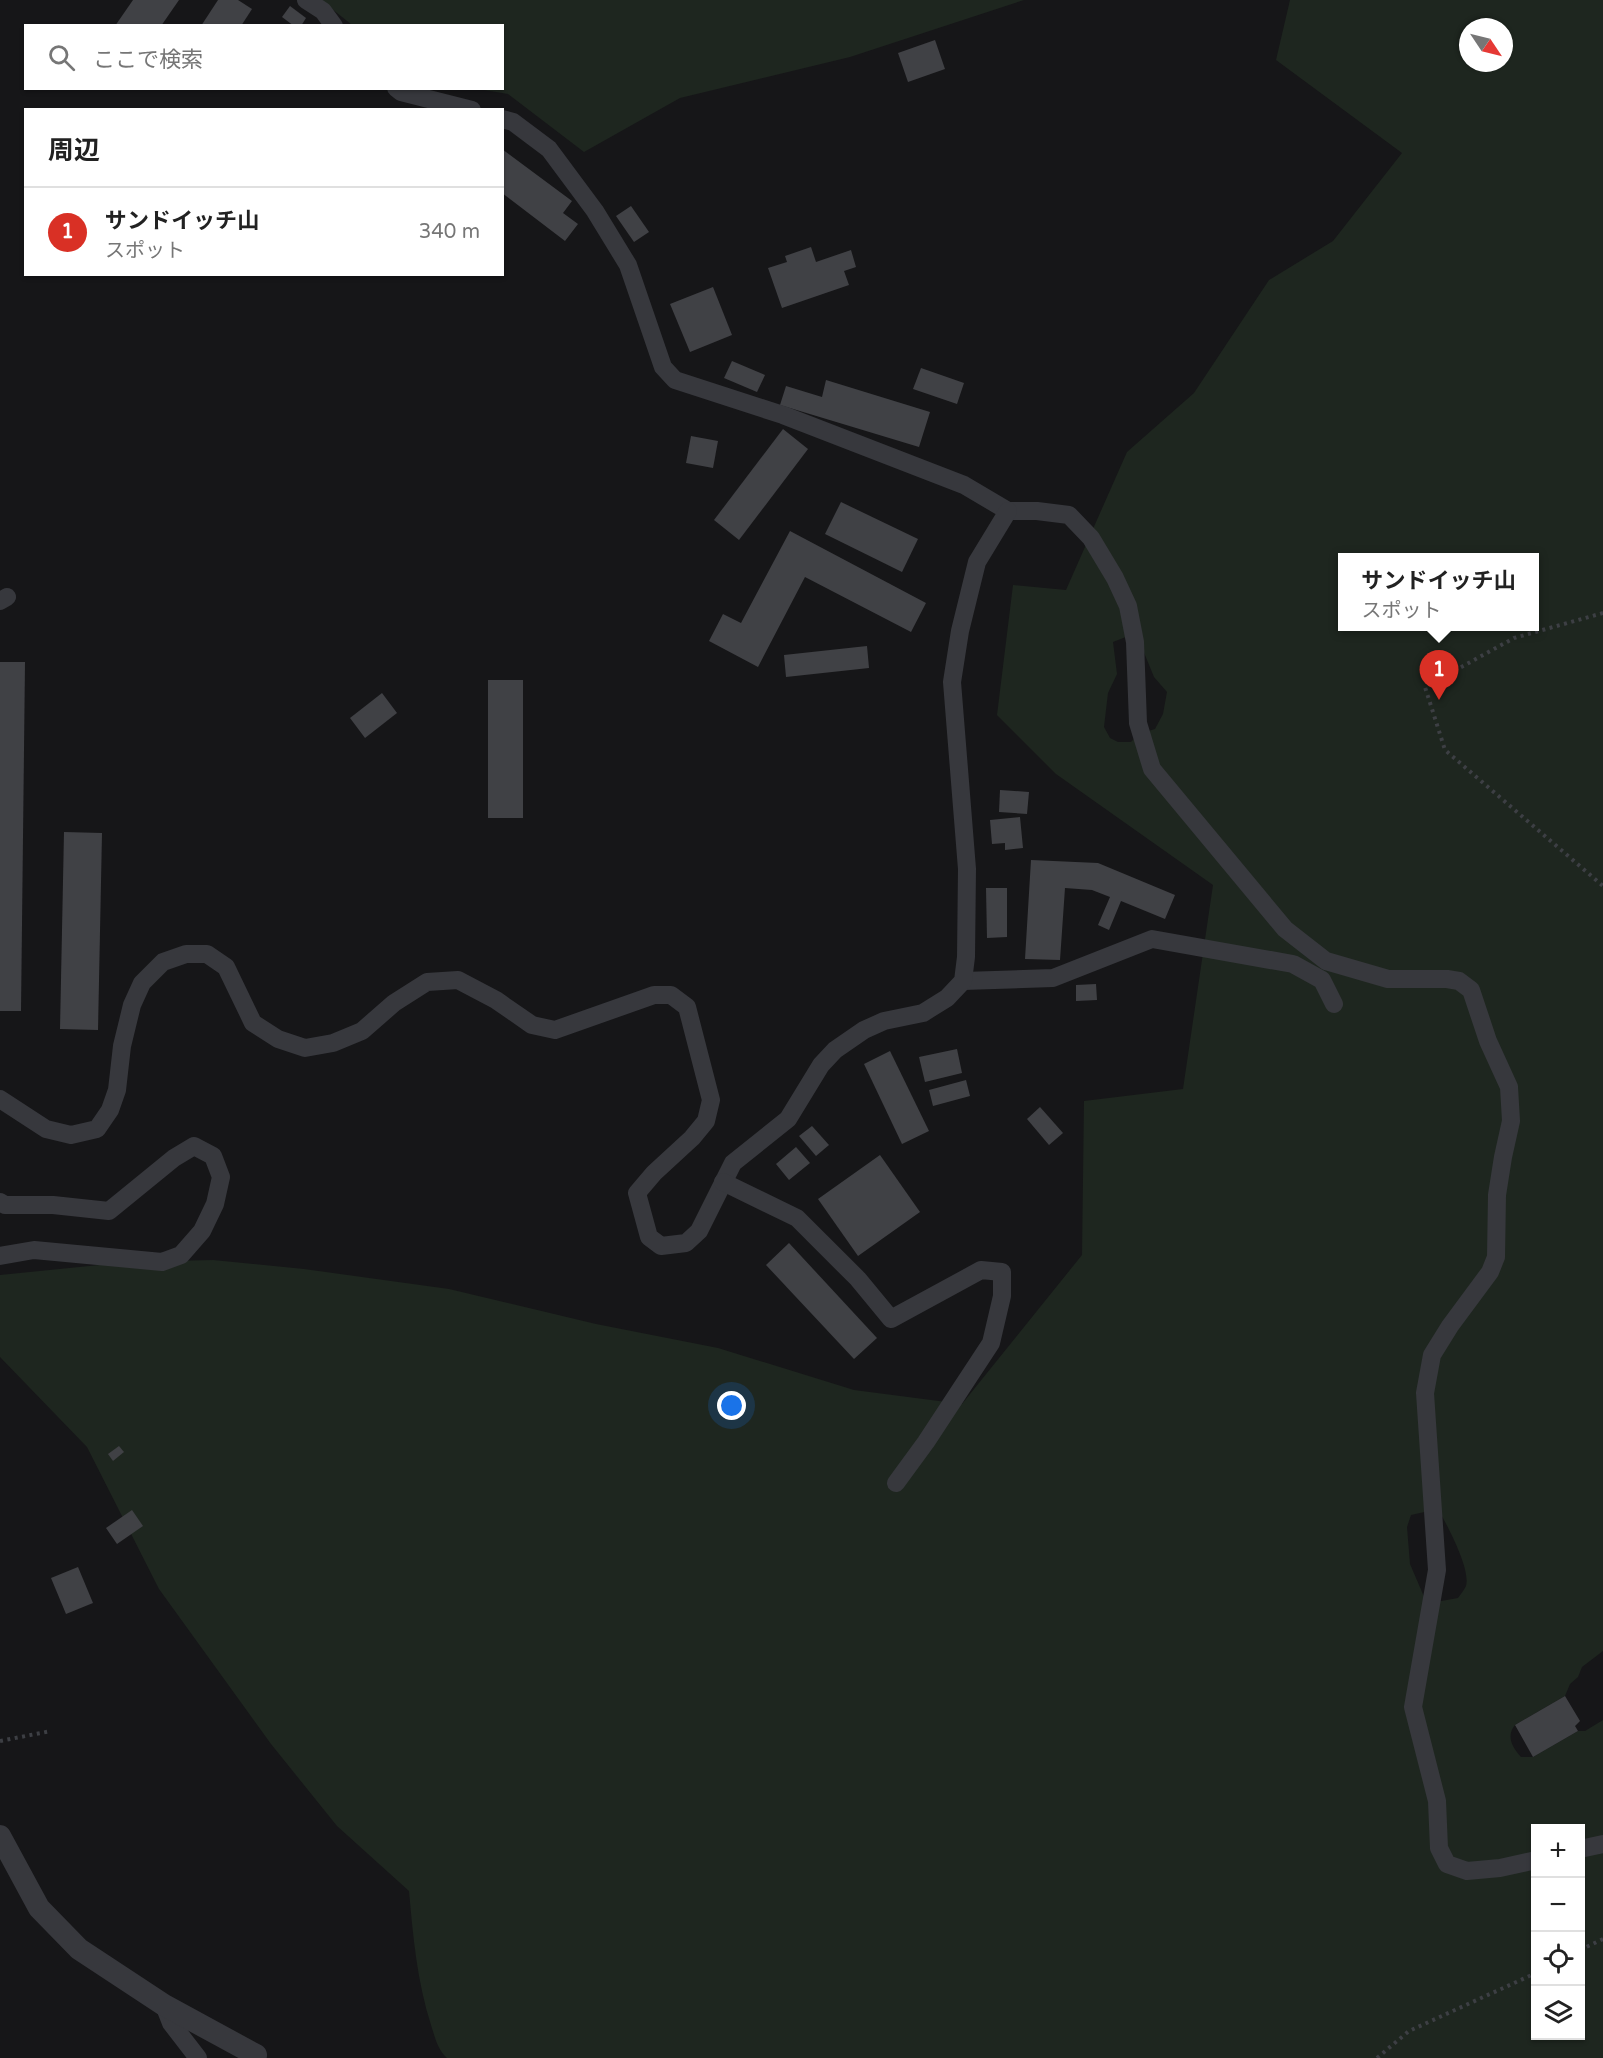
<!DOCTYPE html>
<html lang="ja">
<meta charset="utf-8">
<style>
body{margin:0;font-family:"Varela Round","Noto Sans JP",sans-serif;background:#f6f6f6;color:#222}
.controls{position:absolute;right:18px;bottom:18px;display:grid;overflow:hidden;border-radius:0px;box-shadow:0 2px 4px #0004}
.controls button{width:54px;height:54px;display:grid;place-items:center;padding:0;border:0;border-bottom:2px solid #e0e0e0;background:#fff;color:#222;font:30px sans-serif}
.compass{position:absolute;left:1459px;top:18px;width:54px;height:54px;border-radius:50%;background:#fff;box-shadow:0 2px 4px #0004;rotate:125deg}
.you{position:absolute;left:732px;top:1406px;width:21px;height:21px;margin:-15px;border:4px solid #fff;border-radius:50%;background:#1a73e8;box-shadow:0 0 0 9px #1a73e833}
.badge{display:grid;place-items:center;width:39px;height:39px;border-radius:50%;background:#d93025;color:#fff;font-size:20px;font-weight:700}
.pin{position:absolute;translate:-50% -50px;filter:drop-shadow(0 2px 3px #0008)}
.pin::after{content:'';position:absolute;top:32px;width:21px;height:18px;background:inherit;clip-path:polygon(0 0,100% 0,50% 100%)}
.popup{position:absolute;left:1338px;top:553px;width:201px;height:78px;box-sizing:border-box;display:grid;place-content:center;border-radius:0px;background:#fff;filter:drop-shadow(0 2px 4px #0005);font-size:20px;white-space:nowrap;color:#767676}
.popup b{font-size:22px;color:#222}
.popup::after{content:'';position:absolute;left:50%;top:100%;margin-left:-12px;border:12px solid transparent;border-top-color:#fff}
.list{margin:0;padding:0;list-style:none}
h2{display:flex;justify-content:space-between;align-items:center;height:78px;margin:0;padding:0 24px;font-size:26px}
h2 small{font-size:20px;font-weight:400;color:#767676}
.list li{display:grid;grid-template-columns:39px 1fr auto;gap:18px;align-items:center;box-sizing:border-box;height:90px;padding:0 24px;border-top:2px solid #e0e0e0}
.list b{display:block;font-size:22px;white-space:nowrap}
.list p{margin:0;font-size:20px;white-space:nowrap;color:#767676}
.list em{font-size:20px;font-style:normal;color:#767676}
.icon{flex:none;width:33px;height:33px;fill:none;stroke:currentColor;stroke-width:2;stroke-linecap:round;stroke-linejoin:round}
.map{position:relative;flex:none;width:1603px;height:2058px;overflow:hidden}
.search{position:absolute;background:#fff;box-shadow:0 2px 4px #0004;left:24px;top:24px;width:480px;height:66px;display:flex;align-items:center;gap:15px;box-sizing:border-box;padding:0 21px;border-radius:0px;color:#767676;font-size:22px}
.panel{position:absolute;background:#fff;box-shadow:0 2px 4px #0004;left:24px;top:108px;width:480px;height:168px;border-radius:0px}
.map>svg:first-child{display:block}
.green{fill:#1e261f;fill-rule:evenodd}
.building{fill:#404145}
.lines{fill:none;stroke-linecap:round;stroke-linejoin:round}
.path{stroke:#3d3f44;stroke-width:4;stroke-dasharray:3 4.5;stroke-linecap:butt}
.minor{stroke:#37383d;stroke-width:18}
.tertiary{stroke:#37383d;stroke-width:22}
</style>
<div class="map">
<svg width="1603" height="2058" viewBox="0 0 1603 2058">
<rect width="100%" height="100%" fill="#161618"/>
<!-- green -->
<g class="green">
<path d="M321,0H1024L850,57L680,98L584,152L508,94L478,89L502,88V26L352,25Z"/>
<path d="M1290,0H1603V1651L1582,1667L1578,1677L1570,1684L1565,1696L1515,1725C1506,1736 1512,1747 1521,1757H1533L1578,1731H1585L1603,1720V2058H447C437,2049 435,2037 431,2025C417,1981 413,1936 409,1891L337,1826L271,1744L159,1589L87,1447L0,1357V1275L129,1262L213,1260L304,1269L449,1289L596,1324L718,1348L854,1390L962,1404L1082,1255L1084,1101L1183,1089L1213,885L1056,774L997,715L1013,585L1066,590L1127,452L1194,393L1269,280L1333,241L1402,153L1276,60ZM1468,27H1504V63H1468ZM1343,558H1535V626H1343ZM1136,633L1154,677L1167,692L1163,714L1155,729L1139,734L1131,742H1118L1110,738L1104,727L1108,693L1117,674L1113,642ZM1438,1509C1447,1525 1471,1569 1466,1586C1464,1590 1460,1595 1458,1598L1436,1602L1425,1599L1410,1564L1407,1527L1411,1515ZM1536,1828H1580V2036H1536Z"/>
</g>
<!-- building -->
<g class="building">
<path d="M133,0H179L161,26H115Z"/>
<path d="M218,0H238L252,9L241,26H201Z"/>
<path d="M290,6L306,18L301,26H294L282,17Z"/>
<path d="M935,40L945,69L908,82L898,53Z"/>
<path d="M502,149L572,201L563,213L578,224L565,241L502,193Z"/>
<path d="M631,206L649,232L634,242L616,216Z"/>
<path d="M811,247L816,262L851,250L856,267L844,271L849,285L782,308L768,268L787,262L785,256Z"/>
<path d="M713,287L732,335L690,352L670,304Z"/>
<path d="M732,361L765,375L757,392L724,378Z"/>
<path d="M921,368L964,383L957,404L913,389Z"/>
<path d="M826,380L930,412L919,447L780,405L786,386L822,397Z"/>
<path d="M783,429L808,449L739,540L714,520Z"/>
<path d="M691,436L718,441L713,468L686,463Z"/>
<path d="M841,502L918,539L902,572L825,534Z"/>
<path d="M790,531L926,603L911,632L805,577L758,667L709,641L723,614L741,623Z"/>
<path d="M867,646L869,668L786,677L784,655Z"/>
<path d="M0,662H25L21,1011H0Z"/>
<rect x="488" y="680" width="35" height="138"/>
<path d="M382,693L397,713L365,738L350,718Z"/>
<path d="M1000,790L1029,792L1027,814L999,812Z"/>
<path d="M1020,817L1023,848L1005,850V843L992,844L990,820Z"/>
<path d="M64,832L102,833L98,1030L60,1029Z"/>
<path d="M1031,860L1098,863L1175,895L1165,919L1121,901L1109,930L1098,925L1110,897L1092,890L1065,888L1060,960L1025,959Z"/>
<path d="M986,888H1007V937L987,938Z"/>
<path d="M1096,984L1097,1000L1076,1001V985Z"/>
<path d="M957,1049L962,1073L925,1082L919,1057Z"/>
<path d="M890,1051L929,1131L902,1144L864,1064Z"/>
<path d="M966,1080L970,1096L933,1106L929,1090Z"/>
<path d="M1040,1107L1063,1133L1049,1145L1027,1119Z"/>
<path d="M812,1126L829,1145L816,1156L799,1136Z"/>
<path d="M796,1147L810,1163L789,1180L776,1164Z"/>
<path d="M880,1155L920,1212L858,1256L818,1199Z"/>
<path d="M789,1243L877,1338L854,1359L766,1265Z"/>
<path d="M119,1446L124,1452L113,1461L108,1454Z"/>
<path d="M132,1510L143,1526L117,1544L106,1528Z"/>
<path d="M78,1567L93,1603L66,1614L51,1578Z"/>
<path d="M1565,1696L1580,1721L1575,1726L1578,1731L1533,1757L1515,1725Z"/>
</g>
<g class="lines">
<!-- path -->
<g class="path">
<path d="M1603,613L1514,638L1425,687L1445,750L1603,886"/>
<path d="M0,1741L51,1731"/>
<path d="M1580,1950L1603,1939"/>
<path d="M1377,2058L1409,2031L1536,1973"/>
</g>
<!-- minor -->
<g class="minor">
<path d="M306,0L323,11L334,26"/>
<path d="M396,88L401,92L472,110"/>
<path d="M502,119L513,122L549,149L595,211L628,265L663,367L675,380L783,415L964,485L1008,511H1037L1069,515L1091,538L1115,578L1128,606L1135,642L1138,723L1152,769L1285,929L1326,961L1388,979H1447L1459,981L1471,990L1488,1041L1509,1087L1511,1121L1503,1157L1497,1195L1496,1257L1490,1272L1450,1326L1432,1355L1425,1393L1437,1570L1413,1707L1437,1801L1439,1848L1447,1864L1467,1871L1500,1868L1536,1860"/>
<path d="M0,601L7,597"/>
<path d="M963,981L1053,978L1152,939L1293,964L1322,980L1334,1004"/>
<path d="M0,1099L46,1129L71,1135L97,1129L110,1110L117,1090L122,1046L132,1005L142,983L163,962L186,954H207L226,967L253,1023L278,1039L305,1048L333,1043L362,1031L394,1003L427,982L458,980L496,1000L532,1025L555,1030L654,995H671L687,1007L711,1100L706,1121L692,1138L654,1173L637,1193L649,1237L661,1246L686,1243L699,1231L733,1163L788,1119L821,1065L835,1050L864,1030L884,1021L923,1013L947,998L963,981L966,957L967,869L952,682L960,631L977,562L1008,511"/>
<path d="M723,1182L797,1218L858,1279L891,1319L981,1270L1002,1272V1296L991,1343L926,1442L896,1483"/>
<path d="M0,1202L5,1205H53L109,1211L174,1158L194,1146L213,1156L221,1177L215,1204L202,1231L181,1255L162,1262L34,1250L0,1256"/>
<path d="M1580,1849L1603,1844"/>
<path d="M164,2005L171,2023L198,2058"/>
</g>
<!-- tertiary -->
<path class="tertiary" d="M0,1836L39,1908L79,1949L164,2005L256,2055"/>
</g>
</svg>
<div class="controls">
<button>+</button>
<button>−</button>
<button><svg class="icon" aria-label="locate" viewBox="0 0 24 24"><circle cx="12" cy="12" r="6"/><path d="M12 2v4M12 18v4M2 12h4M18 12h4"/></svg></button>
<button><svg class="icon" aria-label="layers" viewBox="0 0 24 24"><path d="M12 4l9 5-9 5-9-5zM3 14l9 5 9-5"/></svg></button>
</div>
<svg class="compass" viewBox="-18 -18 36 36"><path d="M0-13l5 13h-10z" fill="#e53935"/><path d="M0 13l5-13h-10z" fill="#767676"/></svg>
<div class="you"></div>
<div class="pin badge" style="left:1439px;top:700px">1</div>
<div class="popup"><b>サンドイッチ山</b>スポット</div>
<div class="search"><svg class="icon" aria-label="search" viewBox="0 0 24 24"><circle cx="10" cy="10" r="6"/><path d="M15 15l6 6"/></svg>ここで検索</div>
<section class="panel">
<h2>周辺<small></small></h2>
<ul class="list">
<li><span class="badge">1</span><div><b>サンドイッチ山</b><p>スポット</p></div><em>340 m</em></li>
</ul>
</section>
</div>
